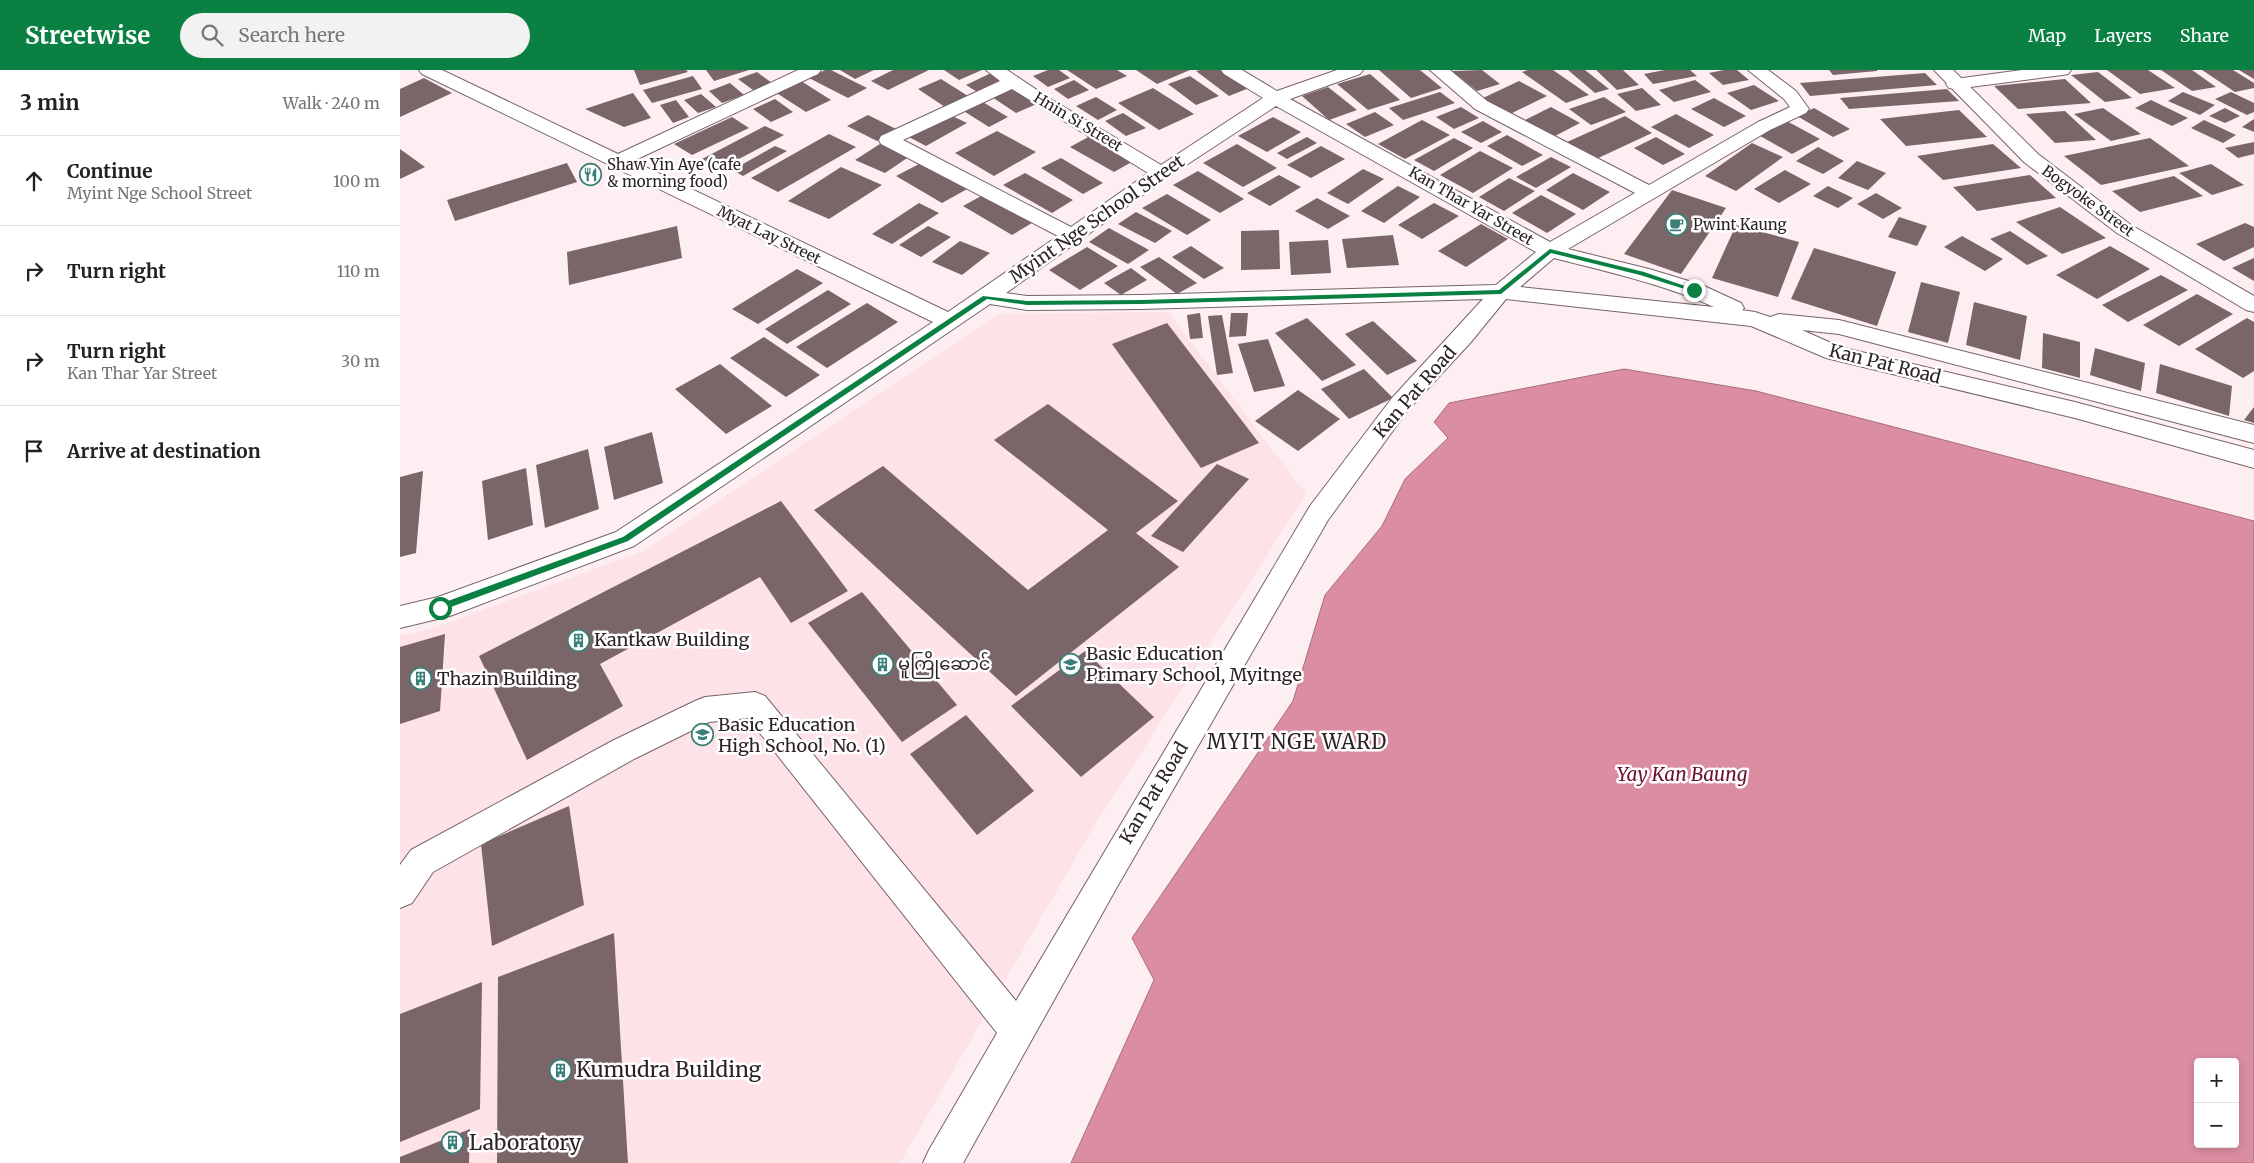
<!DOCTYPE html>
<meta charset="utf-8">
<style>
body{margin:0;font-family:Merriweather,"Noto Sans Myanmar",serif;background:#f2f2f2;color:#222}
.controls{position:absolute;right:15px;bottom:15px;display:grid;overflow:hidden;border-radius:5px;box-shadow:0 2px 8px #0003}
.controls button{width:45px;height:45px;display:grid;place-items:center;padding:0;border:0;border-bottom:1px solid #e0e0e0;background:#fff;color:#222;font:25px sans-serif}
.stop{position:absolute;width:15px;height:15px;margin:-11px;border:4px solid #0b8043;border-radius:50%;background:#fff}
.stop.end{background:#0b8043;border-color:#fff;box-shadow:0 1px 5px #0008}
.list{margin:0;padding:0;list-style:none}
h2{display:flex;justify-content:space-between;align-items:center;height:65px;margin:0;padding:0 20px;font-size:21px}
h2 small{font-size:16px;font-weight:400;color:#767676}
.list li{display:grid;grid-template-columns:32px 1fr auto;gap:15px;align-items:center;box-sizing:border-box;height:90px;padding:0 20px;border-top:1px solid #e0e0e0}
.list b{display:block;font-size:19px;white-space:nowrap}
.list p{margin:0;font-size:16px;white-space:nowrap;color:#767676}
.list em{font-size:16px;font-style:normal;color:#767676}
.icon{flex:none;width:28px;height:28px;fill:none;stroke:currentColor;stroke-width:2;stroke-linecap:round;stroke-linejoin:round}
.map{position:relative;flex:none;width:1854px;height:1093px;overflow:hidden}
header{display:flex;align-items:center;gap:30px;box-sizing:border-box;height:70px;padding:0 25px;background:#0b8043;color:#fff}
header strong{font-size:24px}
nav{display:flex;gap:28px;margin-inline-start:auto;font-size:18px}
.search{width:350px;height:45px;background:#f2f2f2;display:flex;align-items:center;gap:12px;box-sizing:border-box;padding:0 18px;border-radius:28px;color:#767676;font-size:19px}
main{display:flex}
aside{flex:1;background:#fff}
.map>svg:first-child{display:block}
.built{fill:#fde2e8}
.water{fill:#db8da1;stroke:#a66d7c;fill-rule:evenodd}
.building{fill:#7a6569}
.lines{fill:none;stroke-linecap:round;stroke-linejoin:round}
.minor-casing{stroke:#776367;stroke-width:2}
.major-casing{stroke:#776367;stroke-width:2}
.minor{fill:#fff;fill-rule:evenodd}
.major{fill:#fff;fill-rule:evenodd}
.route{fill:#0b8043}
.labels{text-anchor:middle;stroke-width:5;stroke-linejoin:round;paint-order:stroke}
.far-street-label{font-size:15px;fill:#2c2325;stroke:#fff}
.far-poi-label{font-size:15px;fill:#2c2325;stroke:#fff;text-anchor:start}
.street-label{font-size:18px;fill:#2c2325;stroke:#fff}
.poi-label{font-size:18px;fill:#2c2325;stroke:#fff;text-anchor:start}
.water-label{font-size:19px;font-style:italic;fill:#6a0d33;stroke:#fff}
.quarter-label{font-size:20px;letter-spacing:1px;fill:#2c2325;stroke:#fff}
.near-poi-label{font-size:21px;fill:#2c2325;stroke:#fff;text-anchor:start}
</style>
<header>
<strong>Streetwise</strong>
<div class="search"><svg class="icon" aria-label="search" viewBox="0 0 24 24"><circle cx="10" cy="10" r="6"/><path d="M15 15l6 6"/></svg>Search here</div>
<nav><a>Map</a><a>Layers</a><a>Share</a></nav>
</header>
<main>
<aside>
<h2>3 min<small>Walk · 240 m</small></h2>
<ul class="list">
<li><svg class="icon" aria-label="ahead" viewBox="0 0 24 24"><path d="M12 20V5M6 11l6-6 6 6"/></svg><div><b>Continue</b><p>Myint Nge School Street</p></div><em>100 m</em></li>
<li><svg class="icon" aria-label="right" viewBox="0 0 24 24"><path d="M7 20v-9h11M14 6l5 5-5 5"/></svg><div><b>Turn right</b></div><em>110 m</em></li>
<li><svg class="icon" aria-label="right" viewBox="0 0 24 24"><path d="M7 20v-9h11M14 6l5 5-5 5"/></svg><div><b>Turn right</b><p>Kan Thar Yar Street</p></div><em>30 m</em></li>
<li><svg class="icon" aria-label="arrive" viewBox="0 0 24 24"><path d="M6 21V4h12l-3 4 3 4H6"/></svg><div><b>Arrive at destination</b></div></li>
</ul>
</aside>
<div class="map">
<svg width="1854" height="1093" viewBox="0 0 1854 1093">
<rect width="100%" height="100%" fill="#fdeef1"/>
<!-- built -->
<path class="built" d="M768,242L906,424L690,763L500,1093H0V566L34,558L241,482L598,244Z"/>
<!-- water -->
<path class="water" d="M1224,299L1356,321L1854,451V1093H671L754,910L732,868L893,631L925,525L982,456L1005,409L1048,368L1034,352L1049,333ZM1798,992H1835V1074H1798Z"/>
<!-- building -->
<g class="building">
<path d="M234,0H286L288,2L240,15Z"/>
<path d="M306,0H349L314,11Z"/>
<path d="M425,0H431L467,18L448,28L409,8Z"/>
<path d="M440,0H474L455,9Z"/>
<path d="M493,0H529L488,20L471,11Z"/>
<path d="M544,0H582L559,10Z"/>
<path d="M648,0H659L670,8L648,17L633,6Z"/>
<path d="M667,0H717L727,6L696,19Z"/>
<path d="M736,0H790L757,14Z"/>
<path d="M800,0H824L849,18L829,26L796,1Z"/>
<path d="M979,0H1020L1042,18L1011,28Z"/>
<path d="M1082,0L1100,14L1077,21L1052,1Z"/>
<path d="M1128,0H1153L1189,25L1166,33L1122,2Z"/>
<path d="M1168,0H1185L1209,19L1195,23Z"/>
<path d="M1196,0H1223L1239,15L1217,20Z"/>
<path d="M1265,0H1290L1297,6L1253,14L1244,4Z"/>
<path d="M1324,0H1337L1349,10L1323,15L1309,3Z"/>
<path d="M1429,0H1477V1L1433,5Z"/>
<path d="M1707,0H1748L1775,18L1740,24Z"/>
<path d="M1761,0H1792L1816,17L1792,21Z"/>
<path d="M1802,0H1833L1854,13V18L1835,22Z"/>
<path d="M1839,0H1854V9Z"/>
<path d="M357,2L372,13L353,20L338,9Z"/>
<path d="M1698,2L1732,28L1705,32L1671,5Z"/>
<path d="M591,3L604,11L579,23L566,15Z"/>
<path d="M1525,3L1537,15L1410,26L1400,13Z"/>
<path d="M970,4L1000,30L968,40L937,14Z"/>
<path d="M293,6L302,19L252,33L243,20Z"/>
<path d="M790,6L819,26L796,35L768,14Z"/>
<path d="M24,8L52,23L0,47V19Z"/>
<path d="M541,9L568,26L545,37L518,19Z"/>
<path d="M1665,9L1691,33L1618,39L1594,16Z"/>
<path d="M674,10L689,20L668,29L654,19Z"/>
<path d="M1295,10L1311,22L1274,32L1259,20Z"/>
<path d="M401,11L431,30L406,42L375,22Z"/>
<path d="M1119,11L1147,26L1110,44L1083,28Z"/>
<path d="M330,13L344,25L322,33L309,21Z"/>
<path d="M1354,15L1379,31L1351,40L1327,23Z"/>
<path d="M615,17L639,33L616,43L592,27Z"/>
<path d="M928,17L957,40L929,50L902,26Z"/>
<path d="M753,18L794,44L759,60L718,33Z"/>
<path d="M1242,18L1261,35L1236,41L1217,24Z"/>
<path d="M1547,19L1559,31L1449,39L1440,28Z"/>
<path d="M1040,22L1055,33L1003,50L989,38Z"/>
<path d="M1783,22L1815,35L1800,45L1768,31Z"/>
<path d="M1831,22L1854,33V42L1847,45L1815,29Z"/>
<path d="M233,23L251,48L224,57L185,39Z"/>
<path d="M301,24L316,37L298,43L284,30Z"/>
<path d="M696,27L717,40L698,50L676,36Z"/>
<path d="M1204,27L1226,42L1191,55L1169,39Z"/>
<path d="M1314,28L1346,46L1324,57L1291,39Z"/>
<path d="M375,29L393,42L371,52L353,39Z"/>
<path d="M276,30L289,47L273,53L260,35Z"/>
<path d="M1751,30L1788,48L1772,56L1735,38Z"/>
<path d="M581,31L608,47L589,57L562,40Z"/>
<path d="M1061,37L1079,48L1054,59L1036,47Z"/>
<path d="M1151,37L1180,53L1153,67L1123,51Z"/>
<path d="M1414,38L1450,59L1433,67L1397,46Z"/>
<path d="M1703,38L1741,64L1711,71L1674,44Z"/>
<path d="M1825,38L1840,46L1825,53L1809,46Z"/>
<path d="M1559,40L1587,67L1506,76L1480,49Z"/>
<path d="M1665,41L1696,70L1655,73L1626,44Z"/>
<path d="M975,42L994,55L965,67L946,54Z"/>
<path d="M723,43L746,58L726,66L705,51Z"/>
<path d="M548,44L567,53L526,76L507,66Z"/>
<path d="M1276,44L1314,65L1289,78L1251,57Z"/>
<path d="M468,45L498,60L477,71L447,56Z"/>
<path d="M1225,46L1252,63L1194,90L1167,72Z"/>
<path d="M332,47L349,58L292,85L274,74Z"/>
<path d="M873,47L901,62L867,82L838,66Z"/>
<path d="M1383,49L1420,69L1392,84L1355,63Z"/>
<path d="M1854,49V62L1842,57Z"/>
<path d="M1022,50L1050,65L1005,89L978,74Z"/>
<path d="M1804,50L1836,65L1823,73L1791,58Z"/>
<path d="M1083,51L1102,62L1081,73L1061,62Z"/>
<path d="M365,56L384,65L320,99L302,89Z"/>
<path d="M597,61L636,82L594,106L555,83Z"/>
<path d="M429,64L456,77L378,122L351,108Z"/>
<path d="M692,65L737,89L714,102L670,77Z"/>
<path d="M1107,65L1143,85L1122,96L1087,76Z"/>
<path d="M907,67L917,73L887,89L877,83Z"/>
<path d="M1256,67L1285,84L1263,95L1234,78Z"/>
<path d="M1054,68L1073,78L1034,101L1014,90Z"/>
<path d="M1750,68L1789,96L1701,115L1664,86Z"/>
<path d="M483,72L513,84L485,103L455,90Z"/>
<path d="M1854,72V84L1838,88L1825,78Z"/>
<path d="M1352,73L1383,87L1336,121L1305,106Z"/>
<path d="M837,74L877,98L843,117L803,93Z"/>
<path d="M1593,74L1621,98L1543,110L1517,86Z"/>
<path d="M375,76L387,81L343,106L332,100Z"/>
<path d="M921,76L945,89L911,108L887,95Z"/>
<path d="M1418,77L1444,91L1423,104L1396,91Z"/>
<path d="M0,79L25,97L0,109Z"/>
<path d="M1080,81L1113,98L1073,123L1040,105Z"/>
<path d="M1151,87L1171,97L1136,118L1116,107Z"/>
<path d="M661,88L703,113L683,124L641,98Z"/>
<path d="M1457,91L1486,103L1468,120L1438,108Z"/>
<path d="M523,92L569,118L542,133L496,106Z"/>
<path d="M167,93L177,112L55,151L47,130Z"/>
<path d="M1811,94L1844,115L1812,125L1779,103Z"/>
<path d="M441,97L482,115L429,149L388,131Z"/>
<path d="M963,99L984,109L948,134L927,123Z"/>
<path d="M1385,100L1411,114L1379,133L1354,119Z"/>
<path d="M798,101L844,129L820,143L773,115Z"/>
<path d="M625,103L673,130L652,143L603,115Z"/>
<path d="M1173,103L1210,122L1183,140L1146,120Z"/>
<path d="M879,105L901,117L870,136L847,123Z"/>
<path d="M1630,105L1656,128L1577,141L1553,117Z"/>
<path d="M1774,106L1803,126L1740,142L1712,121Z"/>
<path d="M1109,108L1135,121L1104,141L1079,127Z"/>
<path d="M998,116L1020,127L984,153L961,141Z"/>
<path d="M1428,116L1453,128L1438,138L1413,126Z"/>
<path d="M1272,120L1326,138L1281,204L1224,184Z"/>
<path d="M1476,123L1502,138L1483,149L1457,134Z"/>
<path d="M767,124L811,150L787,165L742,138Z"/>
<path d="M583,125L632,153L612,165L563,136Z"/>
<path d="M1141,125L1176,144L1147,163L1112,143Z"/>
<path d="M917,128L950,146L928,159L895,141Z"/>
<path d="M519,133L539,143L492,174L472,164Z"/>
<path d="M1034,133L1059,146L1022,169L998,155Z"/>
<path d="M1660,137L1706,168L1662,184L1616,152Z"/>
<path d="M736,142L772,161L755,173L718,154Z"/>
<path d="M1499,147L1527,156L1517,176L1488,167Z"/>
<path d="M1845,153L1854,157V177L1824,191L1796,174Z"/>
<path d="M1081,154L1108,169L1066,197L1038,181Z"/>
<path d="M1336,155L1399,172L1378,227L1312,208Z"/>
<path d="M277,156L282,188L169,215L167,182Z"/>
<path d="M528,156L551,167L521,187L499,175Z"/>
<path d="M709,158L749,180L728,194L689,172Z"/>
<path d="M879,160L880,199L841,200V161Z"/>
<path d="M1610,161L1648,186L1627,195L1590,169Z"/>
<path d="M993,165L999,195L947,198L942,169Z"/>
<path d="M1562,166L1603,189L1585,201L1544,177Z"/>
<path d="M928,170L931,203L891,205L889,172Z"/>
<path d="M560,171L590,183L562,205L532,192Z"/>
<path d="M791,176L824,198L804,209L772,187Z"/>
<path d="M1710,176L1750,199L1697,229L1656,205Z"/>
<path d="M687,177L718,196L680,220L649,200Z"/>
<path d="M1414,178L1496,202L1477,256L1391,229Z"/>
<path d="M759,187L797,213L777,224L740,197Z"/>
<path d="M1854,188V211L1832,198Z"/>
<path d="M731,198L747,210L721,225L704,213Z"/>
<path d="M397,199L423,213L358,254L332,239Z"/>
<path d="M1761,205L1788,220L1728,252L1702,235Z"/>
<path d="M1521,212L1560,222L1548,273L1508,262Z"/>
<path d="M428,220L451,234L387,274L365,259Z"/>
<path d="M1797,224L1833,244L1779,276L1743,255Z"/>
<path d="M1574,232L1627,246L1620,290L1566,275Z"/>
<path d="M467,233L498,252L427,298L396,277Z"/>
<path d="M800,243L803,268L790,269L787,245Z"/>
<path d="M831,243H848L846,266L829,267Z"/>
<path d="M822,245L833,303L817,305L808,246Z"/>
<path d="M907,248L956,295L922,311L875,263Z"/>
<path d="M1847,248L1854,252V301L1843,308L1795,279Z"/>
<path d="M973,251L1017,291L987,305L945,264Z"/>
<path d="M767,253L859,373L801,398L712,274Z"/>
<path d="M1643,263L1680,272V308L1642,298Z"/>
<path d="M364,267L420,305L386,327L330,288Z"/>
<path d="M868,269L885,316L854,322L838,274Z"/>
<path d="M1695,278L1745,293L1741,321L1690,305Z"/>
<path d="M320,294L372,336L326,364L275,319Z"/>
<path d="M1760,294L1832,316L1829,346L1756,323Z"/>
<path d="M964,299L993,328L949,349L921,319Z"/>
<path d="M898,320L940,349L898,381L855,351Z"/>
<path d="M648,334L778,431L736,463L779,497L616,626L414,440L483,396L628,520L708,460L594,370Z"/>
<path d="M1854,337V353L1844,350Z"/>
<path d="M252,362L263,413L214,430L204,377Z"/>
<path d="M188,379L199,439L145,458L136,395Z"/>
<path d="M817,394L849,409L783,482L751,466Z"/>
<path d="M126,398L133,455L88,470L82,411Z"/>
<path d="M23,401L16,483L0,487V407Z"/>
<path d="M381,431L448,521L391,553L360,507L200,594L223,636L127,690L79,586Z"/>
<path d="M462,522L557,635L502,672L408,553Z"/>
<path d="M45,564L40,641L0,654V577Z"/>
<path d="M685,581L754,647L681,707L611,636Z"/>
<path d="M566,645L634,721L577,765L510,684Z"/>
<path d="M169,736L184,835L92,876L81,774Z"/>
<path d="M214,863L228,1093H97L98,907Z"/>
<path d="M82,912L80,1039L0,1072V944Z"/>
<path d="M70,1059L69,1093H0V1087Z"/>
</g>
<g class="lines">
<defs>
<g id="minor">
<path d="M19,0H42L218,84L398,0H421L418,4L233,91L548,242L658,166L481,74L479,70L481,66L600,11L586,0H607L649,28L761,95L863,28L824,4L821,0H842L877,21L937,0H963L960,4L890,29L1150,172L1235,123L1075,39L1030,0H1050L1087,31L1249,115L1358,52L1390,37L1384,29L1348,0H1368L1396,21L1409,39L1406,43L1370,60L1168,179L1249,199L1302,215L1341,233L1344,238L1342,240L1355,242L1370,247L1379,244L1439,250L1854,355V373L1439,264L1402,260L1440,277L1675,332L1854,380V398L1675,348L1426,288L1351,256L1106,229L1071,272L1008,340L928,450L717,817L563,1093H523L529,1080L597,963L348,648L309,652L234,689L33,802L12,833L0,838V795L11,780L212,671L295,631L305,627L355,622L365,626L616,931L910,436L992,328L1083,229L741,239L627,240L590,234L234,476L50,546L0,558V536L38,527L216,462L533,252L22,4ZM612,19L748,103L671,157L503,70ZM876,36L1136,182L1096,215L741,225L627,226L606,223L768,107ZM1154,188C1208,202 1263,214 1314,237L1120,217Z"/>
<path d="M1622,0H1671L1668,4L1662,5L1555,19L1549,18L1546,14L1549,10L1555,9Z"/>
</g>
<path id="major" d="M1534,0H1553L1638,84L1731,155L1854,226V242L1846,240L1717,163L1624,92Z"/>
</defs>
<!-- minor casing -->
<use href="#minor" class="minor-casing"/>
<!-- major casing -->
<use href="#major" class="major-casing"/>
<!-- minor -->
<use href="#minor" class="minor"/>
<!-- major -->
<use href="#major" class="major"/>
</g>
<!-- route -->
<path class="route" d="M1150,179L1244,202L1297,220L1294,222L1240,205L1151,183L1101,224L741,234L627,235L587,229L228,471L43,540L40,541L36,538L37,535L223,467L583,226L627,231L741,230L1099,220Z"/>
<!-- icons -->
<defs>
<symbol id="restaurant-ring" viewBox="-11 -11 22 22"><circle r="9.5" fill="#fff" stroke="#3b8077" stroke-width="1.5"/><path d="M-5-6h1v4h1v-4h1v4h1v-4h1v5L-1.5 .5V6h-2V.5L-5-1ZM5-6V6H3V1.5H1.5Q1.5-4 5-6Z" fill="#3b8077"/></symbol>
<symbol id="cafe-ring" viewBox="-11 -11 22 22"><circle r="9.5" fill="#fff" stroke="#3b8077" stroke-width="1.5"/><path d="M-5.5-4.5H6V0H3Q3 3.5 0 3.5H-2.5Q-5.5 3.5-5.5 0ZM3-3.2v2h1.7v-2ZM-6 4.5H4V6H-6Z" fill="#3b8077"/></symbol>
<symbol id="building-ring" viewBox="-11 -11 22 22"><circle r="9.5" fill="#fff" stroke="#3b8077" stroke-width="1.5"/><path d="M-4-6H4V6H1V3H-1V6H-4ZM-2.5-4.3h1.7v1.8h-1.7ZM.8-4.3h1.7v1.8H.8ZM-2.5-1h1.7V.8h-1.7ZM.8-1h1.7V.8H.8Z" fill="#3b8077"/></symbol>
<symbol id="school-ring" viewBox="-11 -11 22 22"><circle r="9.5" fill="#fff" stroke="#3b8077" stroke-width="1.5"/><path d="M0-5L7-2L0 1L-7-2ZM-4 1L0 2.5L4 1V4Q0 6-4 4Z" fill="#3b8077"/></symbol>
</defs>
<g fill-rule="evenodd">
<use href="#restaurant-ring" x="178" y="92" width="25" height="25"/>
<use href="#cafe-ring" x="1264" y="142" width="25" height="25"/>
<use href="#building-ring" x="166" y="558" width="25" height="25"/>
<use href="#building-ring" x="470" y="582" width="25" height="25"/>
<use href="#school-ring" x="658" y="582" width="25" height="25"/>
<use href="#building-ring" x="8" y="596" width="25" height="25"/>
<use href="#school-ring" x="290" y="652" width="25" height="25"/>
<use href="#building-ring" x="148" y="988" width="25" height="25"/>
<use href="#building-ring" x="40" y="1060" width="25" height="25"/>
</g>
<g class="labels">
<!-- far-street labels -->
<g class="far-street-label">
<text transform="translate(678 52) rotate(31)" y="5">Hnin Si Street</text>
<text transform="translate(1688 131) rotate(36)" y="5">Bogyoke Street</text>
<text transform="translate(1071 136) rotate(30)" y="5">Kan Thar Yar Street</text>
<text transform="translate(369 165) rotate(26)" y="5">Myat Lay Street</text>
</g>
<!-- far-poi labels -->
<g class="far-poi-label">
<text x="207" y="100">Shaw Yin Aye (cafe<tspan x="207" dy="17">&amp; morning food)</tspan></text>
<text x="1293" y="160">Pwint Kaung</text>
</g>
<!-- street labels -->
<g class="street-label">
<text transform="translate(697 149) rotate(-35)" y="6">Myint Nge School Street</text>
<text transform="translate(1485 294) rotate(14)" y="6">Kan Pat Road</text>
<text transform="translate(1015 322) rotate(-49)" y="6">Kan Pat Road</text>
<text transform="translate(754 723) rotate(-59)" y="6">Kan Pat Road</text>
</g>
<!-- poi labels -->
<g class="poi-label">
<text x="194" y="576">Kantkaw Building</text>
<text x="686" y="590">Basic Education<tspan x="686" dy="21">Primary School, Myitnge</tspan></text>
<text x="498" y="600">မူကြိုဆောင်</text>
<text x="37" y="615">Thazin Building</text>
<text x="318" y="661">Basic Education<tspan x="318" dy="21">High School, No. (1)</tspan></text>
</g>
<!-- water labels -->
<g class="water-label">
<text x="1282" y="711">Yay Kan Baung</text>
</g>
<!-- quarter labels -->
<g class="quarter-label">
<text x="897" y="679">MYIT NGE WARD</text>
</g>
<!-- near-poi labels -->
<g class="near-poi-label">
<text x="176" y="1007">Kumudra Building</text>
<text x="69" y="1080">Laboratory</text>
</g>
</g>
</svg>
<div class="controls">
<button>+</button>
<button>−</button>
</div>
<div class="stop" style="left:40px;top:538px"></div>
<div class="stop end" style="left:1294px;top:220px"></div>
</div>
</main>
